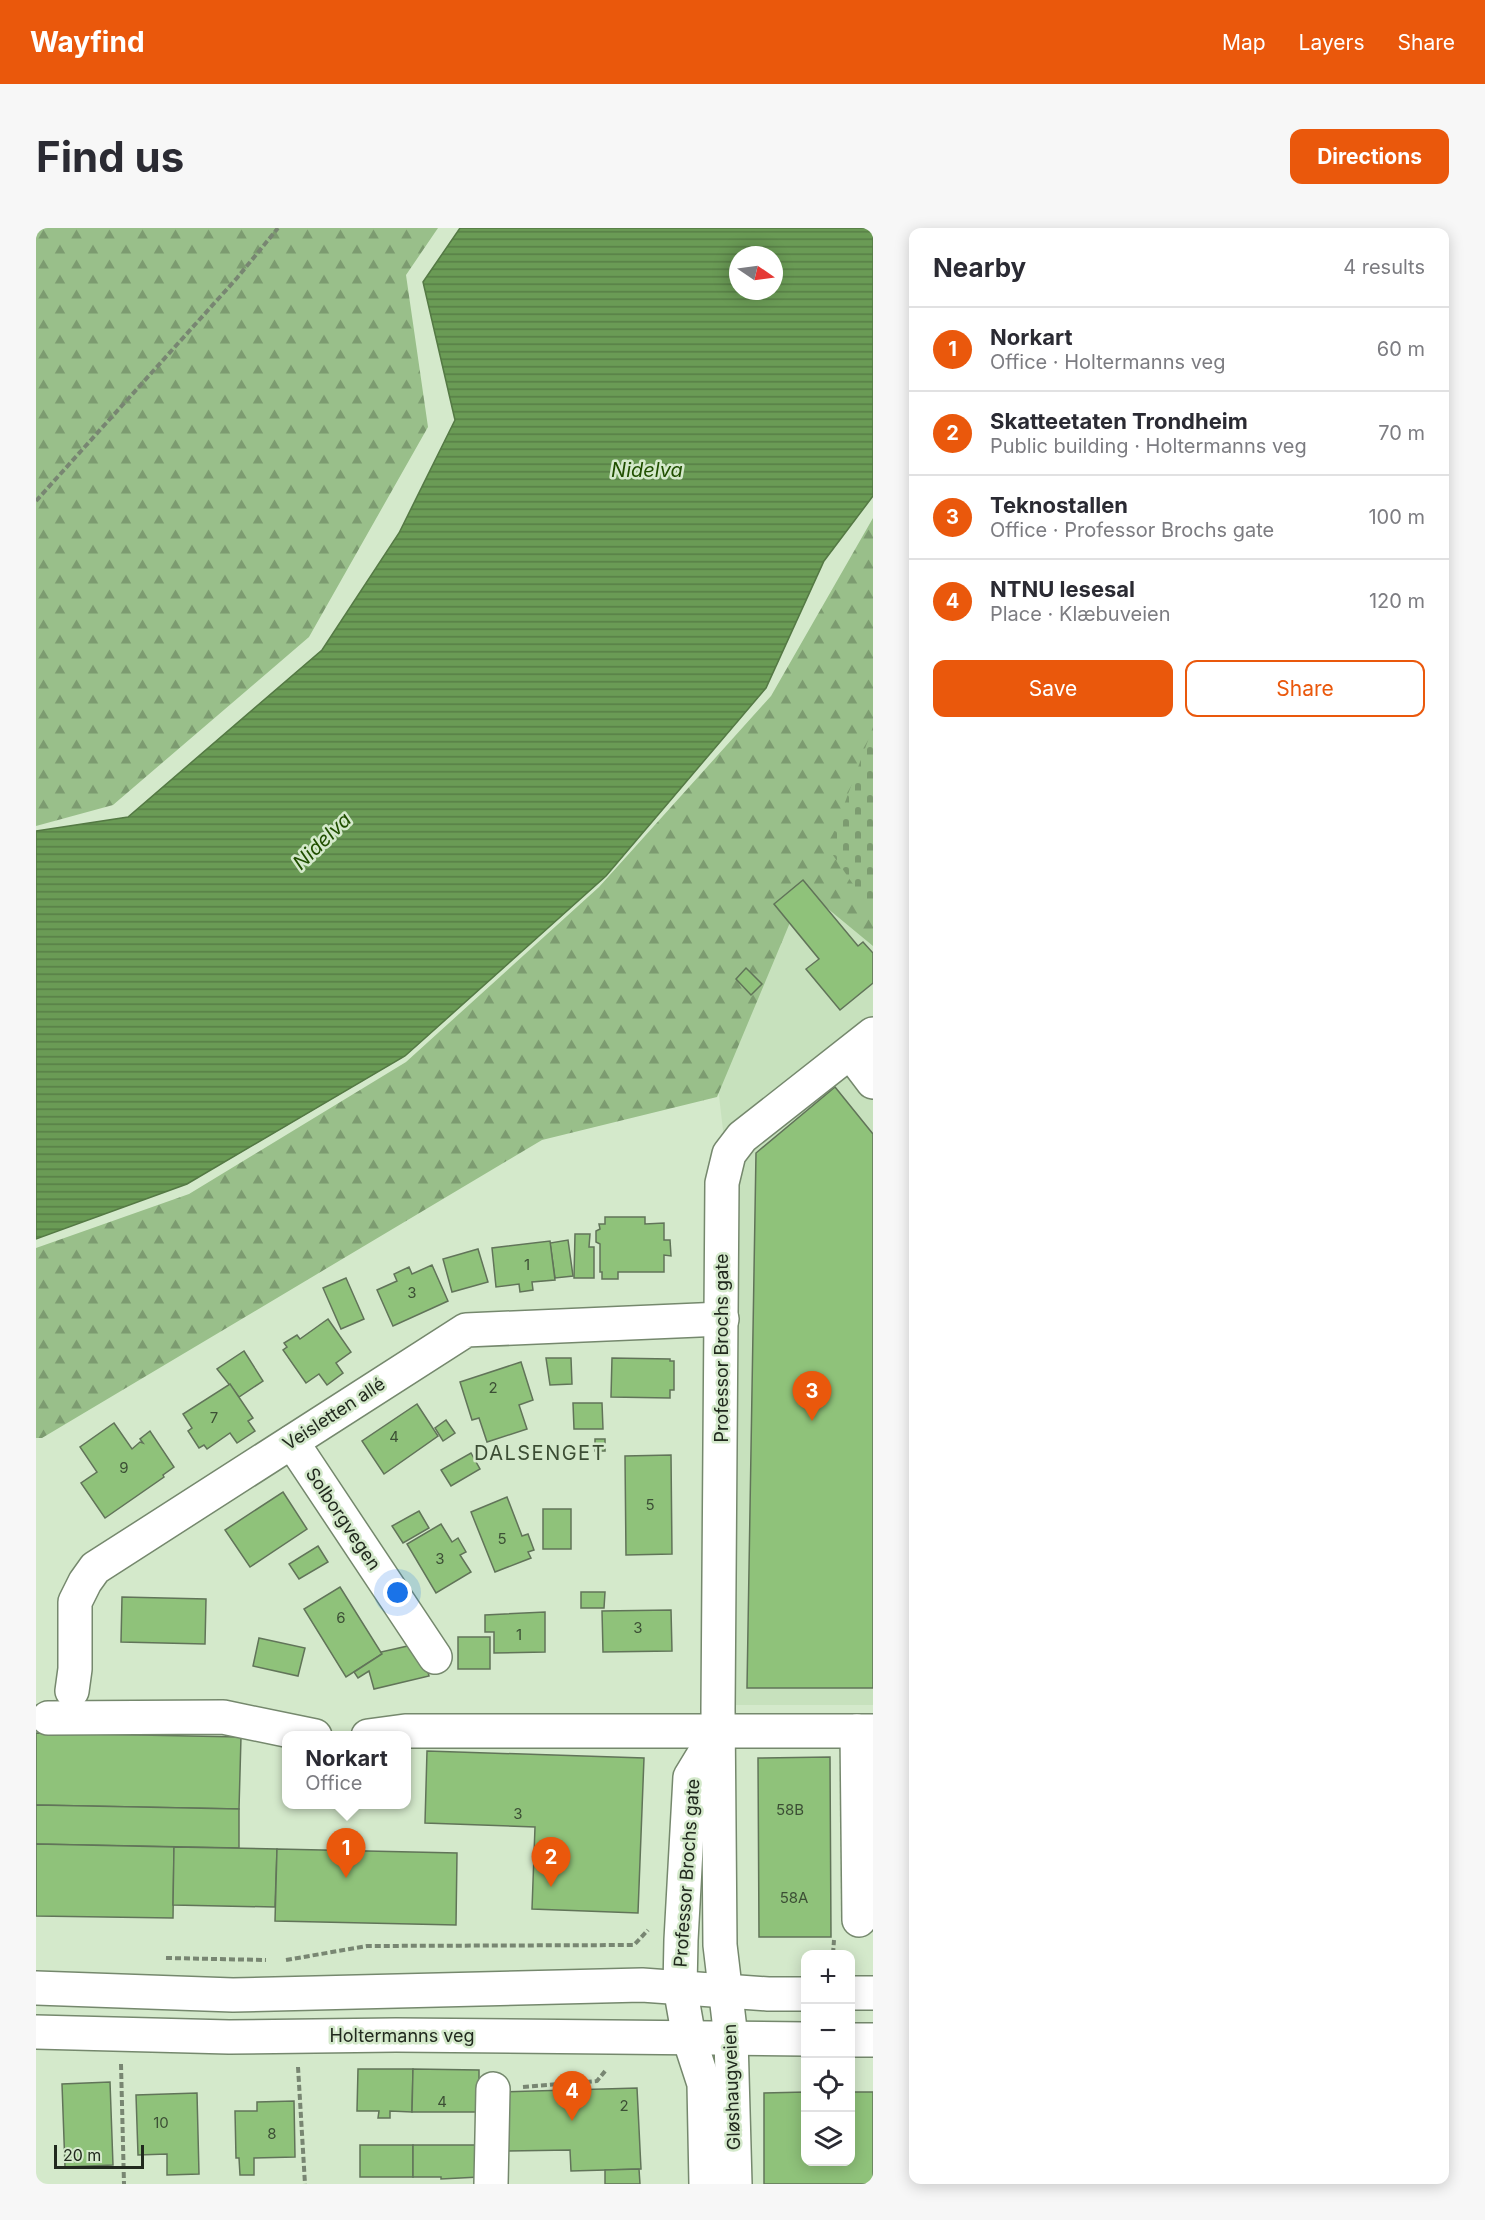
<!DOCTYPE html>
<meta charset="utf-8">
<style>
body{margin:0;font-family:Inter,sans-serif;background:#f7f7f7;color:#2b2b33}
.controls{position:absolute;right:18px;bottom:18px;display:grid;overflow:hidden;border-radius:12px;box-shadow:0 3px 15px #0003}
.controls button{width:54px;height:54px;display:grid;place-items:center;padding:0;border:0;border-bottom:2px solid #e1e1e2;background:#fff;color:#2b2b33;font:30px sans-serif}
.compass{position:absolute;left:693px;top:18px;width:54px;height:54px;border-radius:50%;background:#fff;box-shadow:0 3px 15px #0003;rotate:103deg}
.scale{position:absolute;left:18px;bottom:15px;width:90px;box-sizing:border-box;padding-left:6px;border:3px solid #21291e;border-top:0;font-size:16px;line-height:21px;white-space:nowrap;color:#21291e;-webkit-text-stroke:4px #d4e9cb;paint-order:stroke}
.you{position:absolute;left:362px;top:1365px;width:21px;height:21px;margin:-15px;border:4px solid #fff;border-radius:50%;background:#1a73e8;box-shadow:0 0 0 9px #1a73e833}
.badge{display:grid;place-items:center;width:39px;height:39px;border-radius:50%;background:#ea580c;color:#fff;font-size:20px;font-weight:700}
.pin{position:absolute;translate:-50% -50px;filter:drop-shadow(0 2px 3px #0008)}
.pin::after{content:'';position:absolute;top:32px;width:21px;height:18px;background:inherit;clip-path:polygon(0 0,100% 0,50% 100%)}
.popup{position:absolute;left:246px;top:1503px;width:129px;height:78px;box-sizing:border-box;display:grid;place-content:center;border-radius:12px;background:#fff;filter:drop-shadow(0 2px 4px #0005);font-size:20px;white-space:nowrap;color:#7c7c81}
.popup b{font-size:22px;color:#2b2b33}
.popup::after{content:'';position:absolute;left:50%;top:100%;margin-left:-12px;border:12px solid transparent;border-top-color:#fff}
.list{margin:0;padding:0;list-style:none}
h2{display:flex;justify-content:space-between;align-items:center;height:78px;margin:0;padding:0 24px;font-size:26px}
h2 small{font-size:20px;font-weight:400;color:#7c7c81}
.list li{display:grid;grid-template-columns:39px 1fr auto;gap:18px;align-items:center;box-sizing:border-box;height:84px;padding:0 24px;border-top:2px solid #e1e1e2}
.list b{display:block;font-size:22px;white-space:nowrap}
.list p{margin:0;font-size:20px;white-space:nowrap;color:#7c7c81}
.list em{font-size:20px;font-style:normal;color:#7c7c81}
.actions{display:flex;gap:12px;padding:18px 24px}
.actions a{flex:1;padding:14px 0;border:2px solid #ea580c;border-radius:12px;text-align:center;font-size:21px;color:#ea580c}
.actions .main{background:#ea580c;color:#fff}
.icon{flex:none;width:33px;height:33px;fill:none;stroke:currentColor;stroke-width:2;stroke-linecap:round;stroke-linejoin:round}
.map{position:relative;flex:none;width:837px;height:1956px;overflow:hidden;border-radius:12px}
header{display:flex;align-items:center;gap:36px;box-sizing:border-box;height:84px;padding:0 30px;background:#ea580c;color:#fff}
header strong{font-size:28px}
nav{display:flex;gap:33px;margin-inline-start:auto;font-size:21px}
.intro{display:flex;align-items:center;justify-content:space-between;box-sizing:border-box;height:144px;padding:0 36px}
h1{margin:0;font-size:42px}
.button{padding:15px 27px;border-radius:12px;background:#ea580c;color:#fff;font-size:21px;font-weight:700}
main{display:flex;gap:36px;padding:0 36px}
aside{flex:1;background:#fff;border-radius:12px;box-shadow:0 3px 15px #0003}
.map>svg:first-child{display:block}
.built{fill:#c7e1bd}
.forest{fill:url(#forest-firs)}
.cemetery{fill:url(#cemetery-stones)}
.water{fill:url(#water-rules);stroke:#547944;stroke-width:1.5;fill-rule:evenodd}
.building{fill:#8fc27a;stroke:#617459;stroke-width:1.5}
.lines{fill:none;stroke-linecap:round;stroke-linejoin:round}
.minor-casing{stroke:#75886d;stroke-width:36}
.major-casing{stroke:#75886d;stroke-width:36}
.path{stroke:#788672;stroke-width:4;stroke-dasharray:6 3;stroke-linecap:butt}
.minor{stroke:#fff;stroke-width:33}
.major{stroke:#fff;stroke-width:33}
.labels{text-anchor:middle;stroke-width:5;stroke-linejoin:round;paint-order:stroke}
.number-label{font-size:15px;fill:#3c4f35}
.street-label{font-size:18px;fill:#21291e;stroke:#d4e9cb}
.water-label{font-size:20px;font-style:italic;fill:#204f00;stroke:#d4e9cb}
.neighbourhood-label{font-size:20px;letter-spacing:1.5px;fill:#3c4d34;stroke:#d4e9cb}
</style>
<header>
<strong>Wayfind</strong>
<nav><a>Map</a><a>Layers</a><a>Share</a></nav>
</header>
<div class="intro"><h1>Find us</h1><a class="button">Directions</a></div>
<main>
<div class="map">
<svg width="837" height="1956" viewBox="0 0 837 1956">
<defs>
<pattern id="forest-firs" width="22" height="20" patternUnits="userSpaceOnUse" patternTransform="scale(1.5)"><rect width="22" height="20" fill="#99bf8a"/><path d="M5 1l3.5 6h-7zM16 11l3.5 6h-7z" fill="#7c9b70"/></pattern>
<pattern id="cemetery-stones" width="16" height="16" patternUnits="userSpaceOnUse" patternTransform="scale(1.5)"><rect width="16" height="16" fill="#99bf8a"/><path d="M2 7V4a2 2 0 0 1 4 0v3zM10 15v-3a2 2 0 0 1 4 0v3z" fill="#7c9b70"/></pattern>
<pattern id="water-rules" width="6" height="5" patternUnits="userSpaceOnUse" patternTransform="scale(1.5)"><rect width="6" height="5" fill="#6a9b55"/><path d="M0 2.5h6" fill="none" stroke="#577e46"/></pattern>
</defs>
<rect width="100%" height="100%" fill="#d4e9cb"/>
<!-- built -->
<path class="built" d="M792,620L837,685V1477H700L699,1005L673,782Z"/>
<!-- forest -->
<g class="forest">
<path d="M0,0H402L370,47L392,199L273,409L77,577L0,598Z"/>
<path d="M837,290V718L768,661L681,869L506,912L6,1210H0V1020L153,966L370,834L563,659L735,468Z"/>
</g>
<!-- cemetery -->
<path class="cemetery" d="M837,499V685L792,620Z"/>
<!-- water -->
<path class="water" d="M424,0H837V268L788,333L730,460L570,648L369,828L151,956L0,1011V603L92,589L286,422L363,305L419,192L387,54ZM702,27H738V63H702Z"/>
<!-- building -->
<g class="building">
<path d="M767,652L822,718L827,714L837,725V755L804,782L770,741L783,731L738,676Z"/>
<path d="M710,740L726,756L715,767L700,751Z"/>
<path d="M799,859L837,906V1460H711L720,925Z"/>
<path d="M569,989H609V996L628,995V1012H634L635,1028L628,1027V1044H582V1051H566V1044H564V1016L560,1014V1003L564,1001L563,996H569Z"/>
<path d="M539,1006H554L553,1019H558V1050H538Z"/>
<path d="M532,1012L537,1048L519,1050L514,1015Z"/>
<path d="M514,1013L519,1052L496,1054L497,1062L484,1064L483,1056L460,1059L456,1020Z"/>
<path d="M442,1021L452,1054L416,1064L407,1031Z"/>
<path d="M396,1037L412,1073L357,1098L341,1062L361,1053L358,1046L373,1039L376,1046Z"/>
<path d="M310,1050L328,1091L305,1101L287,1060Z"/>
<path d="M292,1091L315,1124L300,1135L307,1145L291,1157L283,1146L270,1155L247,1122L251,1119L248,1115L261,1107L264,1111Z"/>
<path d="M208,1123L227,1153L203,1169L181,1141Z"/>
<path d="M510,1130H535L536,1156L514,1157Z"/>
<path d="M576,1130L634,1131V1133H638V1162H634V1170L575,1169Z"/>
<path d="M485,1134L497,1172L483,1177L491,1201L451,1214L443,1190L436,1192L424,1154Z"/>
<path d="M194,1156L217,1190L212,1193L219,1203L201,1215L194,1205L171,1221L168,1217L163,1220L152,1203L156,1200L147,1186Z"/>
<path d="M537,1175H566L567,1201H538Z"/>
<path d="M381,1176L402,1208L348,1246L326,1213Z"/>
<path d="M410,1192L419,1205L407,1213L399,1200Z"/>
<path d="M78,1195L96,1221L104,1214L107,1215L104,1211L114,1203L138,1239L127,1247L128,1249L69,1290L45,1255L61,1244L44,1219Z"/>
<rect x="559" y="1211" width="10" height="12"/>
<path d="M435,1225L444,1241L415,1258L405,1242Z"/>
<path d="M635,1227L636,1326L590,1327L589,1228Z"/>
<path d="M247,1264L271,1301L214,1339L189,1302Z"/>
<path d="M471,1269L486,1308L492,1306L498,1322L492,1324L495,1330L459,1344L435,1284Z"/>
<rect x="507" y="1281" width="28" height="40"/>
<path d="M383,1283L393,1300L367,1315L356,1298Z"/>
<path d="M405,1296L416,1314L422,1310L430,1324L424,1327L435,1344L400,1365L371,1316Z"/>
<path d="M282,1318L292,1334L263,1351L253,1336Z"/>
<path d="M304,1359L346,1426L310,1449L268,1381Z"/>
<path d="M545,1364H569L568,1380H545Z"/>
<path d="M86,1369L170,1371L169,1416L85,1414Z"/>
<path d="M635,1382L636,1423L567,1424L566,1383Z"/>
<path d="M509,1384V1424L458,1425V1404H449V1387Z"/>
<rect x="422" y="1409" width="32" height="32"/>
<path d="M223,1410L269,1420L262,1448L217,1438Z"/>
<path d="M385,1415L393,1448L338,1461L333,1443L322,1450L318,1444L346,1426L345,1424Z"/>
<path d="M0,1505L205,1509L203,1581L0,1577Z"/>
<path d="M391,1523L608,1530L602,1685L496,1681L499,1599L389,1595Z"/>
<path d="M794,1529L795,1709H723L722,1530Z"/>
<path d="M0,1577L203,1581V1620L0,1616Z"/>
<path d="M0,1616L138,1619L137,1690L0,1688Z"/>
<path d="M138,1619L241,1621L239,1679L137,1677Z"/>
<path d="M241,1621L421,1625L420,1697L239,1693Z"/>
<path d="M322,1841H377L376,1884L354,1883V1890H342L343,1883H321Z"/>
<path d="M377,1841L443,1842V1884H376Z"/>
<path d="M74,1854L77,1937L29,1939L26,1856Z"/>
<path d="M601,1860L605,1941L535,1943L534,1922L469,1923L467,1864Z"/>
<path d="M770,1864V1934H814V1864H837V1956H728V1865Z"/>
<path d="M161,1865L163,1946L131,1947V1926L102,1927L100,1867Z"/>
<path d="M258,1873L259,1929L218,1930V1947H204L203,1930H200L199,1883H221V1874Z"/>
<rect x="324" y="1917" width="53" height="32"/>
<path d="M377,1917H443V1949L405,1951V1949H377Z"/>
<path d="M603,1941L604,1956H569V1942Z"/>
</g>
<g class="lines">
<defs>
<g id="minor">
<path d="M815,825L837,854"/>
<path d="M256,1214L399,1429"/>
<path d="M36,1463L39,1441V1374L49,1354L59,1340L430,1102L686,1091"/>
<path d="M12,1490L187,1489L279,1508"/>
<path d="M821,1503L823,1692"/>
<path d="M332,1508L369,1503H837"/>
<path d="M455,1956L457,1861"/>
<path d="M670,1956L668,1856L653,1810L644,1759L645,1712L654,1549L682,1503"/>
<path d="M699,1956L695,1810L684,1717L682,1481L686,955L693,926L706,909L837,806"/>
</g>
<g id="major">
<path d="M0,1760L197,1767L606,1757L732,1766H770"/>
<path d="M814,1765H837"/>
<path d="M0,1804L193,1809L360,1807L770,1811"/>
<path d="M814,1812H837"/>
</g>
</defs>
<!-- minor casing -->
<use href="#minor" class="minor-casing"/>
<!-- major casing -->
<use href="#major" class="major-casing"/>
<!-- path -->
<g class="path">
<path d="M0,273L201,50L242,0"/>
<path d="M797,1726L798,1712"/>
<path d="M130,1730L230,1732"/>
<path d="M250,1732L331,1718L598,1717L612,1702"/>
<path d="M85,1836L88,1956"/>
<path d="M262,1839L269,1956"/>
<path d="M487,1859L561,1853L570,1842"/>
</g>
<!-- minor -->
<use href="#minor" class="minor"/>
<!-- major -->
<use href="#major" class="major"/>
</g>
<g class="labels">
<!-- number labels -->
<g class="number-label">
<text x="491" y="1042">1</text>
<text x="376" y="1070">3</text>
<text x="457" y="1165">2</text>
<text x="178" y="1195">7</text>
<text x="358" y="1214">4</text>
<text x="88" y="1245">9</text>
<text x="614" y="1282">5</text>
<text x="466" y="1316">5</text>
<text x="404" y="1336">3</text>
<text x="305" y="1395">6</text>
<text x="602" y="1405">3</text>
<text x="483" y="1412">1</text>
<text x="754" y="1587">58B</text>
<text x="482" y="1591">3</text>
<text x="758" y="1675">58A</text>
<text x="406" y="1879">4</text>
<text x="588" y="1883">2</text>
<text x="125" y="1900">10</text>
<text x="236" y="1911">8</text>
</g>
<!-- street labels -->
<g class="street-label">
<text transform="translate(686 1120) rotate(-90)" y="6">Professor Brochs gate</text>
<text transform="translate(298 1186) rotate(-33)" y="6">Veisletten allé</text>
<text transform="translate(307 1291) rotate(56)" y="6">Solborgvegen</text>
<text transform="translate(651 1645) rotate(-86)" y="6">Professor Brochs gate</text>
<text x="366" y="1814">Holtermanns veg</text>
<text transform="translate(696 1859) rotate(-92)" y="6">Gløshaugveien</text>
</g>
<!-- water labels -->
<g class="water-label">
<text x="611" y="249">Nidelva</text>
<text transform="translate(286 613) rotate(-44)" y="7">Nidelva</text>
</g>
<!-- neighbourhood labels -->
<g class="neighbourhood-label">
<text x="504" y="1232">DALSENGET</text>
</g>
</g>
</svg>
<div class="controls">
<button>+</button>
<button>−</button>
<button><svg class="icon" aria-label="locate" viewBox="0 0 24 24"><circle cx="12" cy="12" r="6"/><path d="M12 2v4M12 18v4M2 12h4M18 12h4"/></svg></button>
<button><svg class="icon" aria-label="layers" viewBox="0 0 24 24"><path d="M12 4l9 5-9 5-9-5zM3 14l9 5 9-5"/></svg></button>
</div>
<svg class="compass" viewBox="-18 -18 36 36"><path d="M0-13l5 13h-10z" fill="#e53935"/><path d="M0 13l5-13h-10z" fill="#7c7c81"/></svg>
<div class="scale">20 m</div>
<div class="you"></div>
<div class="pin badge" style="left:310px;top:1650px">1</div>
<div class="popup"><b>Norkart</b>Office</div>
<div class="pin badge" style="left:515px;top:1659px">2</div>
<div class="pin badge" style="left:776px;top:1193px">3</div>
<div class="pin badge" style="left:536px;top:1893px">4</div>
</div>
<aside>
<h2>Nearby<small>4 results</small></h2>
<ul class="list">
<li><span class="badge">1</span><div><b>Norkart</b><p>Office · Holtermanns veg</p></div><em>60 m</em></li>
<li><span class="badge">2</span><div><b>Skatteetaten Trondheim</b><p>Public building · Holtermanns veg</p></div><em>70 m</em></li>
<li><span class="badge">3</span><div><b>Teknostallen</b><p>Office · Professor Brochs gate</p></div><em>100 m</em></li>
<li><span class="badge">4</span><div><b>NTNU lesesal</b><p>Place · Klæbuveien</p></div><em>120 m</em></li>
</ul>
<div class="actions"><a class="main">Save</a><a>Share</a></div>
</aside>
</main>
